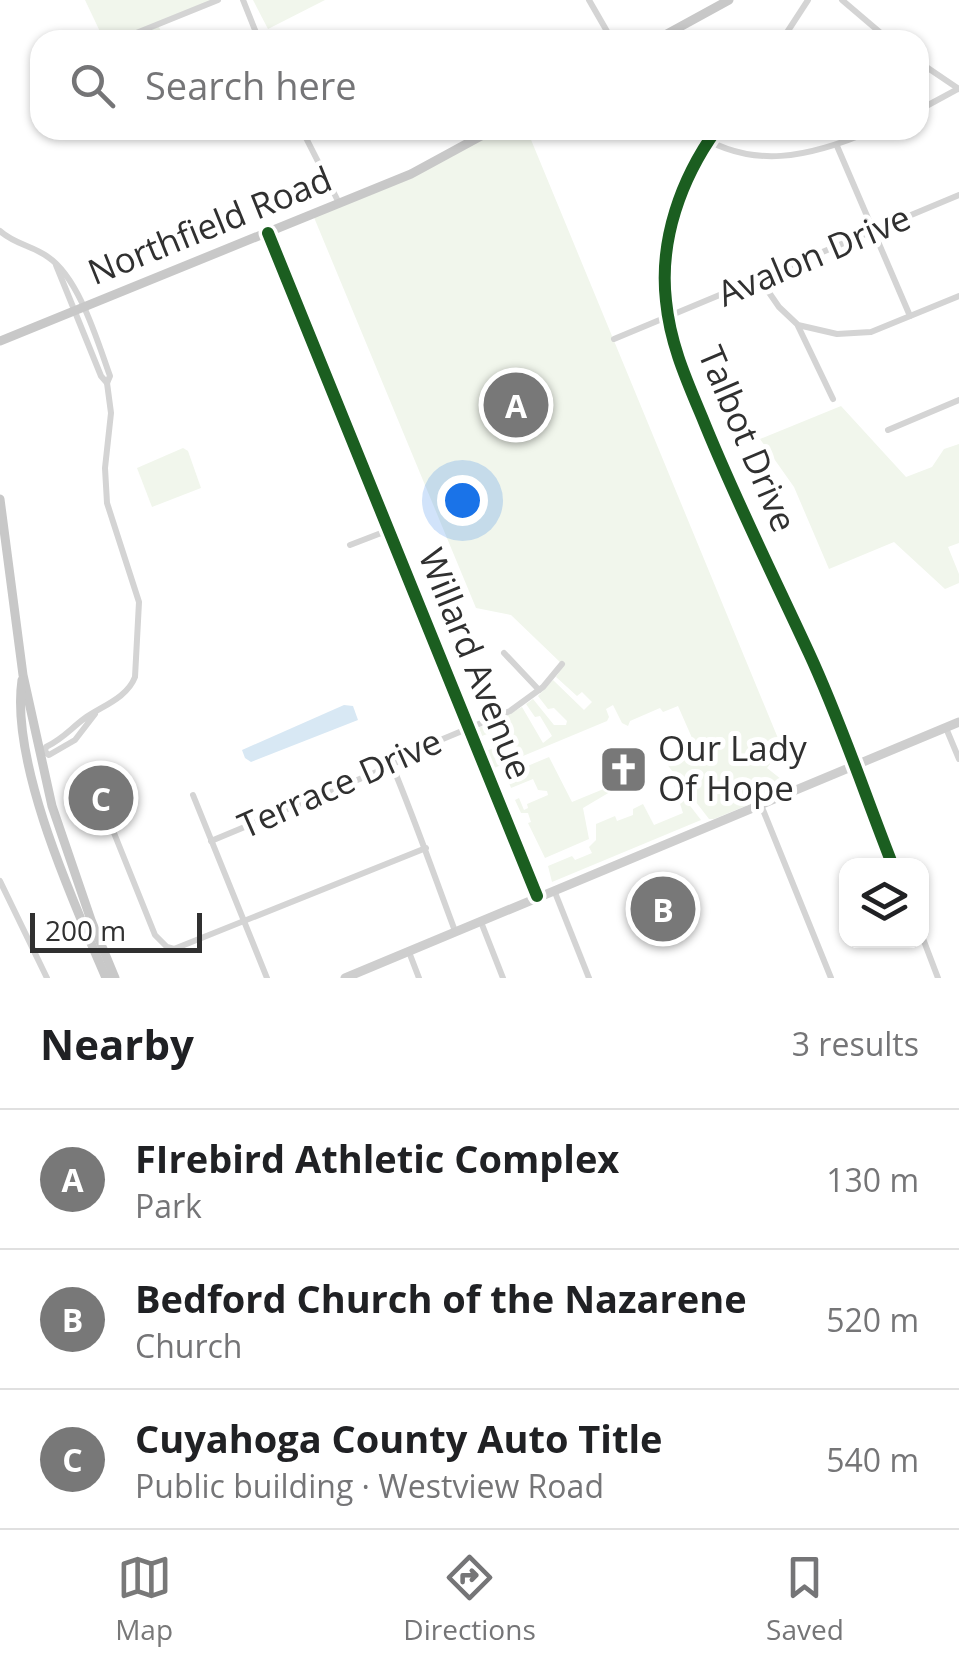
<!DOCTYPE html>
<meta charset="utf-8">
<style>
body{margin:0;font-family:"Open Sans",sans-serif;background:#f2f2f2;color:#202124}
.controls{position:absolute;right:30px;bottom:30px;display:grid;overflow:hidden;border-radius:20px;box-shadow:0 2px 8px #0004}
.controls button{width:90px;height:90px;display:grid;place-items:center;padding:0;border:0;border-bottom:2px solid #e0e0e0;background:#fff;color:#202124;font:50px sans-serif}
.scale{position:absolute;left:30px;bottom:25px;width:172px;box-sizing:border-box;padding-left:10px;border:5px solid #303030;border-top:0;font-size:28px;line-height:35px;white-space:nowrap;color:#303030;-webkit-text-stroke:8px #fff;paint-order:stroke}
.you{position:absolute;left:462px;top:500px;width:35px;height:35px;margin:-25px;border:8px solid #fff;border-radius:50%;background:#1a73e8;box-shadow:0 0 0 15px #1a73e833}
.badge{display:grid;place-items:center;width:65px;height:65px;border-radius:50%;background:#787878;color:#fff;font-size:32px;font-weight:700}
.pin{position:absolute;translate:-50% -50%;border:5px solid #fff;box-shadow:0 2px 10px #0006}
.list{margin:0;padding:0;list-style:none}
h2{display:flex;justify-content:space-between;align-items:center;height:130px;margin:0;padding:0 40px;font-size:42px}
h2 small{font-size:32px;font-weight:400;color:#757577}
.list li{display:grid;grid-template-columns:65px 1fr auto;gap:30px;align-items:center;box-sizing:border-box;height:140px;padding:0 40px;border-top:2px solid #e0e0e0}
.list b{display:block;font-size:38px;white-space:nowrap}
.list p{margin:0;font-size:32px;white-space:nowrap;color:#757577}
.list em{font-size:32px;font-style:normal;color:#757577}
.icon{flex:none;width:55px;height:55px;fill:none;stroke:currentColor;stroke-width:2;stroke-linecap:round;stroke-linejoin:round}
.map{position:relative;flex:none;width:959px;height:978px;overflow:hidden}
.search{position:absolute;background:#fff;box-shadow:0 2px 8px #0004;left:30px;right:30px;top:30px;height:110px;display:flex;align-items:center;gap:25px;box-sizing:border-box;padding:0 35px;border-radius:30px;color:#757577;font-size:38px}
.sheet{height:550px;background:#fff}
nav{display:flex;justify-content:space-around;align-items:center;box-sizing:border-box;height:140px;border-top:2px solid #e0e0e0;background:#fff;font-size:28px;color:#757577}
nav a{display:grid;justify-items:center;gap:5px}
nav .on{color:#787878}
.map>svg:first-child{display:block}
.green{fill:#f1f6ec}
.water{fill:#d8e8f4}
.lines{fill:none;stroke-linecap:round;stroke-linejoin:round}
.street{stroke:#d4d4d4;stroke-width:6}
.secondary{stroke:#cecece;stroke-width:9}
.primary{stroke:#c8c8c8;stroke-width:9}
.cycleway-casing{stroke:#fff;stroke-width:19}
.cycleway{stroke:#1b5e20;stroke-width:12}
.labels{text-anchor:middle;stroke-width:10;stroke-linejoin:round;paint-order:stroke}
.street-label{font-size:35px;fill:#303030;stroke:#fff}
.poi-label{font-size:35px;fill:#303030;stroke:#fff;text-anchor:start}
</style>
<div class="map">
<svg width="959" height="978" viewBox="0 0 959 978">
<rect width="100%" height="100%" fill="#fff"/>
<!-- green -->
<g class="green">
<path d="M85,0H218L158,25L165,40H104Z"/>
<path d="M253,0H325L268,29Z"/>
<path d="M492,130H527L782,748L767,768L791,787L714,819H709L666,763L667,760L670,764L693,755L692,749L696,747L678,706L663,712L660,708L630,721L628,726L622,723L613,705L606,709L609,717L607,721L494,768H489L483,752L494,748L499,753L510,748L507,726L477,738L475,734L478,728L488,724L491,728L498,725V720L522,707L543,743L552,736L540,716L535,717L526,704L533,699L554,725H566L567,721L554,708L548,709L538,696L553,680L584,710L592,702L582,692L577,696L556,677L565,663L562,664L511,615L476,608L313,215L417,171Z"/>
<path d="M841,406L906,477L932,467L944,449L959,444V543L948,547L959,574V583L945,589L894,542L829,569L794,487L760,439Z"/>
<path d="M183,448L188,451L201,488L152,507L137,468Z"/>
<path d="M549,757L572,802L606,788L610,792L583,808L589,839L545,858L528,823L531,822L528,813H521L515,800L519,798L524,810L528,808L527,804L548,795L547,791L538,790L533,779L511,788L506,775Z"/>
<path d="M674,785L701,820L552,882L548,866L572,856L575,860L592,853L589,847L596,840V824L615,816L617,821L633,815V809L643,804L654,825L683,813Z"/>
</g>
<!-- water -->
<path class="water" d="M344,705L353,706L358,720L251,762L245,758L242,750Z"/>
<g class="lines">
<!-- street -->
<g class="street">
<path d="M243,0L259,40"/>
<path d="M589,0L612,40"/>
<path d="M842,0L889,40"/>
<path d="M119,40L218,0"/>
<path d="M782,40L808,0"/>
<path d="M919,62L959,89"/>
<path d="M919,110L958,89"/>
<path d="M302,130L339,203"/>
<path d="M691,130C750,172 811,157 873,130"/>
<path d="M716,130C681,179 659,240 666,301C670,343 686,379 702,417C734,497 773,575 809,653C841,722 865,795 893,866"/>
<path d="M837,146L910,316"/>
<path d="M0,231C14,244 33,246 48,257C79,278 97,340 110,376L107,383L111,413L105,468L107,503L139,602L135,677C127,698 102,706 85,718C70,729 64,738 46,747L45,752L49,755L75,740L95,714"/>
<path d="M268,233L537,896"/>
<path d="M56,265L101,376L107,383"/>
<path d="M759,278L779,307L798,325L837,334L871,332L959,296"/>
<path d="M798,326L833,399"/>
<path d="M614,339L959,195"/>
<path d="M888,430L959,400"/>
<path d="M350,545L389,530"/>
<path d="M504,653L539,690"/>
<path d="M946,728L959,759"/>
<path d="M392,765C415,820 434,875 455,931"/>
<path d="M193,795L267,978"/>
<path d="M761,805L831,978"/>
<path d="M112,828L155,935L167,947L174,949L426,848"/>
<path d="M211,841L386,768L426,746L510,711L543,687L562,664"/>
<path d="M0,881L47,978"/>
<path d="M554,890L589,978"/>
<path d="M481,922L503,978"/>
<path d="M922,936L938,978"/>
<path d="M409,952L419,978"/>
</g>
<!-- secondary -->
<path class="secondary" d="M345,978L959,722"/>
<!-- primary -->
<g class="primary">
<path d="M656,40L729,0"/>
<path d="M0,341L411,174L492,130"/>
<path d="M0,499L23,675L52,806L91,920L115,978"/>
<path d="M22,680C10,763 73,901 106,978"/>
</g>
<defs>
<g id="cycleway">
<path d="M716,130C681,179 659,240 666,301C670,343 686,379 702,417C734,497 773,575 809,653C841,722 865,795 893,866"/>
<path d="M268,233L537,896"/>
</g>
</defs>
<!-- cycleway casing -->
<use href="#cycleway" class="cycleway-casing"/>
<!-- cycleway -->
<use href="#cycleway" class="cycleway"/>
</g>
<!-- icons -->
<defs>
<symbol id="church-square" viewBox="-11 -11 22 22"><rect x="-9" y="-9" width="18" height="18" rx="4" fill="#787878" stroke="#fff"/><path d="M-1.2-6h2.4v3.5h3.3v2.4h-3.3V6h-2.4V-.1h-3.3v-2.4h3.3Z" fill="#fff"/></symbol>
</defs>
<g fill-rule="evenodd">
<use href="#church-square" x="596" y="742" width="55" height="55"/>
</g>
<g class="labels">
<!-- street labels -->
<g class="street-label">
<text transform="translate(210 226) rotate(-22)" y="12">Northfield Road</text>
<text transform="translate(814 256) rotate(-23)" y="12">Avalon Drive</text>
<text transform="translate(747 439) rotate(67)" y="12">Talbot Drive</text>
<text transform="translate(475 664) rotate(68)" y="12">Willard Avenue</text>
<text transform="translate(340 784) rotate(-24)" y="12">Terrace Drive</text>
</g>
<!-- poi labels -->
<g class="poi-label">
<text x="658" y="761">Our Lady<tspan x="658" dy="40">Of Hope</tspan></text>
</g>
</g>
</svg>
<div class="controls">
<button><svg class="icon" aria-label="layers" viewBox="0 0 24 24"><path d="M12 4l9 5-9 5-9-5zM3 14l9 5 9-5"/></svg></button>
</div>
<div class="scale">200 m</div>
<div class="you"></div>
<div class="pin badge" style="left:516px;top:405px">A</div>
<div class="pin badge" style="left:663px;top:909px">B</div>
<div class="pin badge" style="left:101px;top:798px">C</div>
<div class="search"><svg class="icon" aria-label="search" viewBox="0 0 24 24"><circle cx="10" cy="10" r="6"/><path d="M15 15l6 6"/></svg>Search here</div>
</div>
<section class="sheet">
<h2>Nearby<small>3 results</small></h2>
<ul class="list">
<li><span class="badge">A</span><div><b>FIrebird Athletic Complex</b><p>Park</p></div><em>130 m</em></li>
<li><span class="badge">B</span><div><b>Bedford Church of the Nazarene</b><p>Church</p></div><em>520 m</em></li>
<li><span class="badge">C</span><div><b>Cuyahoga County Auto Title</b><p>Public building · Westview Road</p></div><em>540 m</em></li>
</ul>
</section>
<nav>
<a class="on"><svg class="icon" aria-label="map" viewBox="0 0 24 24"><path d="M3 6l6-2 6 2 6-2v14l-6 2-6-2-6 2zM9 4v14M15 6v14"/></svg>Map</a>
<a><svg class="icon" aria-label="directions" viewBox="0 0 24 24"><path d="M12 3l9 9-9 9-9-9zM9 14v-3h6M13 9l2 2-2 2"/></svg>Directions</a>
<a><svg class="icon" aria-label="saved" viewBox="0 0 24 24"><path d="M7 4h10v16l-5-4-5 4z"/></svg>Saved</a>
</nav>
